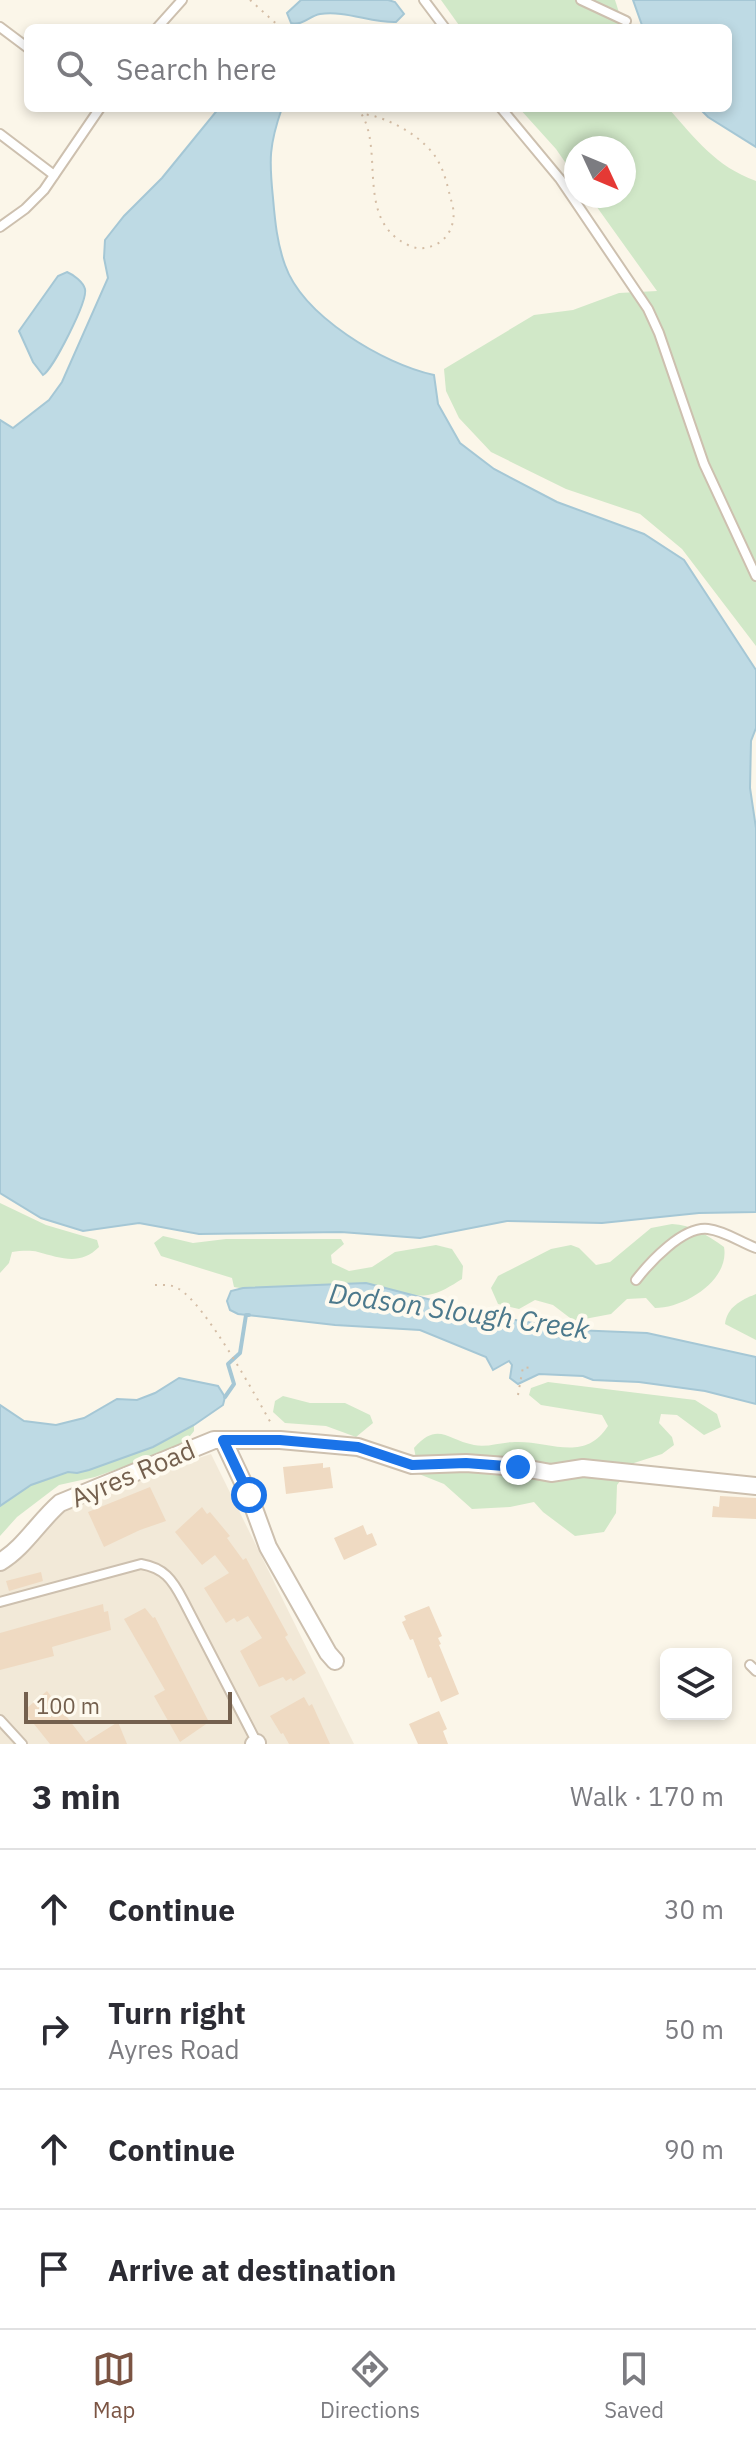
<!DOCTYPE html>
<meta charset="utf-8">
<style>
body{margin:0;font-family:"IBM Plex Sans",sans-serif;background:#f2f2f3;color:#2b2b33}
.controls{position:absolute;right:24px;bottom:24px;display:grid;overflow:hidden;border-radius:12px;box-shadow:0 4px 12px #0003}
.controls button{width:72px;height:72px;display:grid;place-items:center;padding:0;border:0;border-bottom:2px solid #e1e1e2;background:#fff;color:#2b2b33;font:40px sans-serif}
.compass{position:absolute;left:564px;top:136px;width:72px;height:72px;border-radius:50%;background:#fff;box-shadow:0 4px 12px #0003;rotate:134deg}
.scale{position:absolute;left:24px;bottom:20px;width:208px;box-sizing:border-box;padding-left:8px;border:4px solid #74604e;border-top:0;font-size:22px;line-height:28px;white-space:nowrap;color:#74604e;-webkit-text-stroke:6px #fefaef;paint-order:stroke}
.stop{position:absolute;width:24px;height:24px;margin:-18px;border:6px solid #1a73e8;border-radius:50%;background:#fff}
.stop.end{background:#1a73e8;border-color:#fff;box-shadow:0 2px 8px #0008}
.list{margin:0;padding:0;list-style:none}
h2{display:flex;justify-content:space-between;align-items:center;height:104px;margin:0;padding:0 32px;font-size:34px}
h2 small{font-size:26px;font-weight:400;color:#7c7c81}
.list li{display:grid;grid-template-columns:52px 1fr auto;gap:24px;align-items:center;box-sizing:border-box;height:120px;padding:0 32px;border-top:2px solid #e1e1e2}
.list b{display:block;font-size:30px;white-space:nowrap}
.list p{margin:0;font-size:26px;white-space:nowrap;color:#7c7c81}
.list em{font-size:26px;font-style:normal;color:#7c7c81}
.icon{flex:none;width:44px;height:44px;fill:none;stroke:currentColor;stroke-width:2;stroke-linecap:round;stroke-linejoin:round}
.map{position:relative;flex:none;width:756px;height:1744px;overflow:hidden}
.search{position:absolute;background:#fff;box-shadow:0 4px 12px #0003;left:24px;right:24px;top:24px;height:88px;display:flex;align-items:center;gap:20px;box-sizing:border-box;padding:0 28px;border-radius:12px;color:#7c7c81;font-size:30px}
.sheet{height:584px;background:#fff}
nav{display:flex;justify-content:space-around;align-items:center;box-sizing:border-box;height:112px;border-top:2px solid #e1e1e2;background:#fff;font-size:22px;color:#7c7c81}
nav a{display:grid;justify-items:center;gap:4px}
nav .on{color:#7b5443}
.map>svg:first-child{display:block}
.residential{fill:#f2e9d8}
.green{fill:#d1e8c8}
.water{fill:#bedae4;stroke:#a5c7d5;stroke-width:2}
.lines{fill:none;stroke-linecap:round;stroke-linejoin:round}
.stream{stroke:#a5c7d5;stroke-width:4}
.building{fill:#efdac2}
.lane-casing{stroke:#cdc0af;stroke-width:12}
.street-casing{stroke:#cdc0af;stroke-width:20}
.path{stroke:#d4bda5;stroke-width:2;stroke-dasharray:2 6;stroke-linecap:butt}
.lane{stroke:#fff;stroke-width:8}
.street{stroke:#fff;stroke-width:16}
.route{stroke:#1a73e8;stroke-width:10}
.labels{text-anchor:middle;stroke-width:8;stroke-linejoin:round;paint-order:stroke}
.street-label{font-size:26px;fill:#74604e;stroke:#fefaef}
.water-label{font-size:28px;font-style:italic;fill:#4c798c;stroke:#fefaef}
</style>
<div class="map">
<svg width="756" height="1744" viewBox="0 0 756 1744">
<rect width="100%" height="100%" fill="#fbf6e9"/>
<!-- residential -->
<path class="residential" d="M211,1454L354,1744H0V1560L60,1503Z"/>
<!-- green -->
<g class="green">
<path d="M441,0H615L624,28H461Z"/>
<path d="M519,108H668C696,139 715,166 756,181V646L682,549L640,514L566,489L491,452L459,418L446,391L444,369L534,315L573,310L619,293L657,291L589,196H624V148H576V178L556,149Z"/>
<path d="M0,1203L46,1225L97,1240L99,1247C80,1266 61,1258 38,1252C30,1250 20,1251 12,1252L9,1263L0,1273Z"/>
<path d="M672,1224C692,1225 707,1235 724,1247C730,1280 685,1308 655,1308L646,1298L627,1299L611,1314L574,1321L553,1305L535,1300L519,1309L498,1304L491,1288L498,1276L551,1249L571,1245L579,1248L596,1265L610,1262L651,1228Z"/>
<path d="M163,1236L193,1243L226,1239H341L344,1244L331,1255L332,1263L349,1271L372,1267L395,1252L436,1245L452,1249L463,1266L462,1279C451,1286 440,1293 428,1295C406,1298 375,1287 353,1285C313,1282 273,1295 234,1287L232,1278L161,1256L154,1243Z"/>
<path d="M756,1294V1340L725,1324C727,1307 741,1300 756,1294Z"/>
<path d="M548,1382L695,1400L717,1414L721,1427L704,1435L677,1415L661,1414L659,1423L672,1437L674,1445L662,1454L634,1463L617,1485L616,1513L604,1532L575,1536L543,1512L534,1502L510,1507L472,1509L444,1484L419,1474L414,1448C438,1421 447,1440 474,1445C488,1448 504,1441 518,1442C552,1442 585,1462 608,1426L602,1415L541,1405L529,1395L531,1388Z"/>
<path d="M283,1396L310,1403H345L370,1415L373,1423L356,1437L326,1426L285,1423L273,1412L275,1401Z"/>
<path d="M194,1425V1431L182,1446L95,1477L59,1485L17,1517L0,1536V1506L31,1485L68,1472L77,1473L89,1470L153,1447Z"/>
</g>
<!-- water -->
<g class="water">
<path d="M301,0H388L395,2L404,14L396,22C372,23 345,10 320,14C309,16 303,26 291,23L287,13Z"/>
<path d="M633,0H756V147L708,117L699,108H728V28H643Z"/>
<path d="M219,108H282C269,145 269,160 273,198C275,221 277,243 285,265C303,316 383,364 434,375L438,404L460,443L494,469L557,502L644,534L684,560L756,670V728L751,741L750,788L756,828V1212L699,1213L602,1223L507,1221L420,1238L341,1232L199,1234L139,1223L83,1231L41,1218L0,1193V420L13,428L49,400L62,382L108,278L104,258L105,240L124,216L162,178Z"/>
<path d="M67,272C74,275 83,282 85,289C88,301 53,369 43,375L33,362L19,331L58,276Z"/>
<path d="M366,1283L497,1317L574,1330L647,1333L756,1357V1404L705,1391L639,1382L593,1380L583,1376L539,1374L518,1384L510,1378L512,1365L509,1361L493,1370L486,1357L420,1330L335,1325L238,1314L230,1310L227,1301L231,1291L243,1288Z"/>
<path d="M179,1378L218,1386L225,1397L223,1405L194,1425L153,1447L89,1470L77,1473L68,1472L31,1485L0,1506V1405L24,1421L56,1425L84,1418L117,1399L137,1400L155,1393Z"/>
</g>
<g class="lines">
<!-- stream -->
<path class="stream" d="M225,1397L234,1384L228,1364L240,1353L246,1315H249"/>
</g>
<!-- building -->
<g class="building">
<path d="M323,1463V1468L330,1467L333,1488L286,1494L283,1467Z"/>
<path d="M150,1487L166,1521L140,1530L104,1547L88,1512Z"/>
<path d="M720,1496L756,1498V1519L712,1517L713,1506L719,1507Z"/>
<path d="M202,1507L207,1514L210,1512L230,1536L227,1538L243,1560L246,1558L288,1635L285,1637L306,1673L293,1681L291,1678L286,1681L283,1677L259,1687L240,1651L262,1638L248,1616L237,1622L234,1618L226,1623L204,1588L229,1573L215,1555L202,1565L175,1532Z"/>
<path d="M363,1525L367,1535L372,1533L377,1545L344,1560L334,1538Z"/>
<path d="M41,1572L43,1581L9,1591L6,1581Z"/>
<path d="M103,1604L104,1612L108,1611L111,1630L52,1647L54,1656L0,1670V1633Z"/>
<path d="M429,1606L442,1636L438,1638L441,1644L439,1645L459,1694L441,1702L431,1677L428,1678L413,1639L410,1640L402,1622L406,1620L404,1616Z"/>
<path d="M145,1608L153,1618L155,1617L209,1722L180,1742L154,1696L165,1690L124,1619Z"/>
<path d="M47,1691L86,1742L118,1722L127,1744H50L26,1714L28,1711L27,1708Z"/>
<path d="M304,1697L309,1706L312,1704L330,1744H289L283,1733L281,1734L270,1716Z"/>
<path d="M439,1711L447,1729L443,1731L448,1744H418L409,1724Z"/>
</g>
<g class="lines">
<defs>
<g id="lane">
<path d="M424,0L445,28"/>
<path d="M581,0L626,21"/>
<path d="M0,27L28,48"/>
<path d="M157,28L182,0"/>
<path d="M501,108L560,179L648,309L659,333L704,464L756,576"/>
<path d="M0,134L54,175"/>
<path d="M0,227L25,209L44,190L100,108"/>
<path d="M636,1280C650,1262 683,1226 708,1229C725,1231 740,1242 756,1248"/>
<path d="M0,1602L141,1564C164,1568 172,1579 183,1600L257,1743"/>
<path d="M750,1665L756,1671"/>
<path d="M0,1720L22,1744"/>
</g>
<g id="street">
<path d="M223,1440L249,1495L268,1547L328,1653L335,1661"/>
<path d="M0,1562C24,1548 39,1521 60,1503L214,1440H280L358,1447L412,1465L466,1463L518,1467L551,1473L583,1468L756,1486"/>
<path d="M254,1744L257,1743"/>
</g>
</defs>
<!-- lane casing -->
<use href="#lane" class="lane-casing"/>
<!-- street casing -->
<use href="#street" class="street-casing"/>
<!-- path -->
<g class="path">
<path d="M250,0L281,28"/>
<path d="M357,108C388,143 352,219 408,245C418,250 427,249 437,244C446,239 452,230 453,220C455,211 452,204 450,196C447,184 444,171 438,161C426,138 387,116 362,114"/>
<path d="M371,108L375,114"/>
<path d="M155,1285C163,1285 172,1284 179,1289C206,1305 255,1395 272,1425"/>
<path d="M518,1395L523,1367L531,1368"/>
</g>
<!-- lane -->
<use href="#lane" class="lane"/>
<!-- street -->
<use href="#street" class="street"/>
</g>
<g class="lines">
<!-- route -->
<path class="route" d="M249,1495L223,1440H280L358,1447L412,1465L466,1463L518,1467"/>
</g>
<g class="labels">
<!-- street labels -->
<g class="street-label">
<text transform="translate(133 1474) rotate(-23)" y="9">Ayres Road</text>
</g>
<!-- water labels -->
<g class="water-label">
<text transform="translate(459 1311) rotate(8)" y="10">Dodson Slough Creek</text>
</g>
</g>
</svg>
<div class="controls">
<button><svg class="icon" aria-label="layers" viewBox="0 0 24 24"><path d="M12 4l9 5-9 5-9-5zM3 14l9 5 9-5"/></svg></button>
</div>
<svg class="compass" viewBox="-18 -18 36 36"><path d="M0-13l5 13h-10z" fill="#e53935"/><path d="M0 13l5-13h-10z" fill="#7c7c81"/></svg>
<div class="scale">100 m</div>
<div class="stop" style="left:249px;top:1495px"></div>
<div class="stop end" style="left:518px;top:1467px"></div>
<div class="search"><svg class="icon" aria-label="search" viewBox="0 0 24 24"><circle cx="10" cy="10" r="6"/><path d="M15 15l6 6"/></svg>Search here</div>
</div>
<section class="sheet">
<h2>3 min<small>Walk · 170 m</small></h2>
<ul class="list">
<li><svg class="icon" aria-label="ahead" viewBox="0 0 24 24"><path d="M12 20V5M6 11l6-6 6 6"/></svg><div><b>Continue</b></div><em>30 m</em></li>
<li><svg class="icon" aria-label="right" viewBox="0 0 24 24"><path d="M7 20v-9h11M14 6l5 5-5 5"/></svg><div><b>Turn right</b><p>Ayres Road</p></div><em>50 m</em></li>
<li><svg class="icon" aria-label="ahead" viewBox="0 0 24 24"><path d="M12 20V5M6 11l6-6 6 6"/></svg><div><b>Continue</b></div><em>90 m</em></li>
<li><svg class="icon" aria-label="arrive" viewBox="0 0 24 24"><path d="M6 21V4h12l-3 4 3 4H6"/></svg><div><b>Arrive at destination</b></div></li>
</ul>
</section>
<nav>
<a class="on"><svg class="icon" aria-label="map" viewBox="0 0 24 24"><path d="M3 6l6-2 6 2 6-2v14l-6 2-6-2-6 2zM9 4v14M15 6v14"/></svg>Map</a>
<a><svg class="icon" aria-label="directions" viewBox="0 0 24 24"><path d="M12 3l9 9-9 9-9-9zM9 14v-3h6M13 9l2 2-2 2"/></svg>Directions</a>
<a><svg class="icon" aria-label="saved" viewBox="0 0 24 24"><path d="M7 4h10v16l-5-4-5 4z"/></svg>Saved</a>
</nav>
